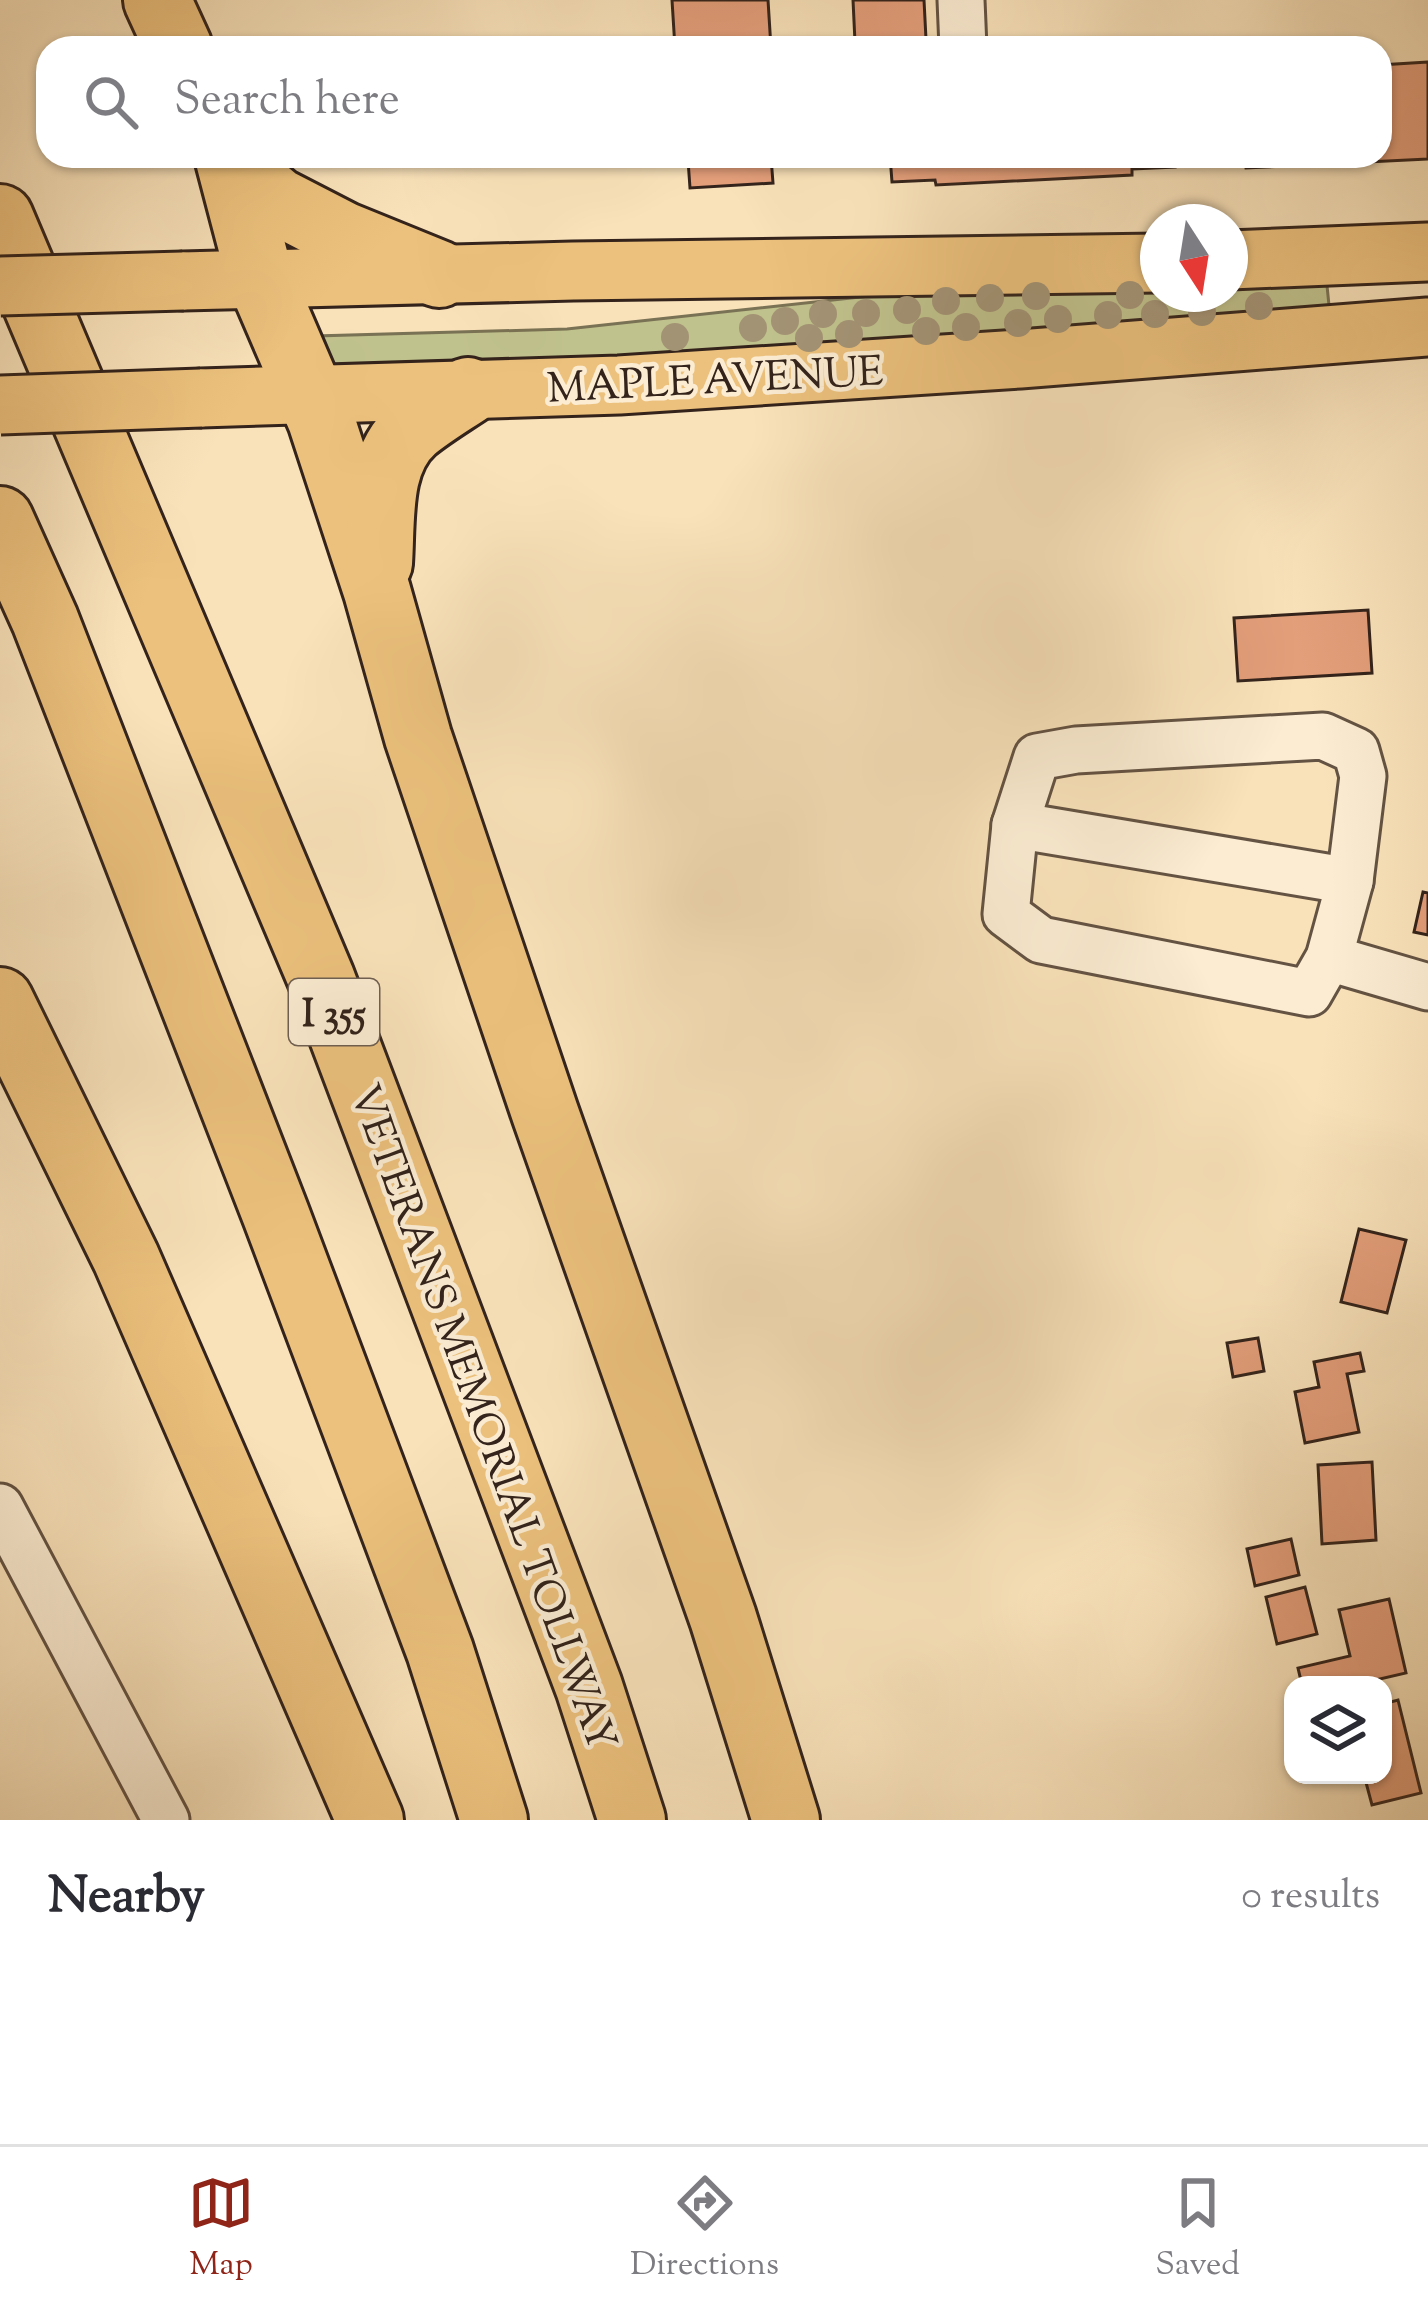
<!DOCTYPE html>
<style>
body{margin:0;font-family:"Sorts Mill Goudy",serif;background:#f7f7f7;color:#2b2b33}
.controls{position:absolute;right:36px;bottom:36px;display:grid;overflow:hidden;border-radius:24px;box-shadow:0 3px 9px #0004}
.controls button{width:108px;height:108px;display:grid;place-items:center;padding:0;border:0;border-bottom:3px solid #e1e1e2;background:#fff;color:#2b2b33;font:60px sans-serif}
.compass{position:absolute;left:1140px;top:204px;width:108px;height:108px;border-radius:50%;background:#fff;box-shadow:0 3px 9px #0004;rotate:168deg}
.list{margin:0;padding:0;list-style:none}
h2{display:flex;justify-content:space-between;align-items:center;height:156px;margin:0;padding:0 48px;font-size:51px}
h2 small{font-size:39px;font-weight:400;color:#7c7c81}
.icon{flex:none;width:66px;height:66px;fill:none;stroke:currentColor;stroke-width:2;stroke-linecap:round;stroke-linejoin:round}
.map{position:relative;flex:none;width:1428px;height:1820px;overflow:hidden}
.search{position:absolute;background:#fff;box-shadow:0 3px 9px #0004;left:36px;right:36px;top:36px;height:132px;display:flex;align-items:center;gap:30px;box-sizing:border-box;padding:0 42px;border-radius:36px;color:#7c7c81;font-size:45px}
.sheet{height:324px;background:#fff}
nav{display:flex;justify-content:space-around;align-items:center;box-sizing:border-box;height:168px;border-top:3px solid #e1e1e2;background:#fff;font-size:33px;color:#7c7c81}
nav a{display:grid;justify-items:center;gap:6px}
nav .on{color:#8f2418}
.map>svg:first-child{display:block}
.green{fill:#c0c28d;stroke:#7a7254;stroke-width:3}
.building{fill:#e39e7a;stroke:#33231b;stroke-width:3}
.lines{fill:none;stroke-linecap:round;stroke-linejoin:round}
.minor-casing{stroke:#645343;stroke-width:51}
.major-casing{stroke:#33231b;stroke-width:63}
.highway-casing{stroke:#33231b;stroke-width:72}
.minor{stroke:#fbecd2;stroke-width:45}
.major{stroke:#ecc17d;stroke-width:57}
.highway{stroke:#ecc17d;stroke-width:66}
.major-bridge-casing{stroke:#33231b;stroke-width:63;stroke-linecap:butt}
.major-bridge{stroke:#ecc17d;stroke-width:57}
.tree{fill:#a39375}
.labels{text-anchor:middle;stroke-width:9;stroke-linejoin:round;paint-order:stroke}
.shield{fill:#fbecd2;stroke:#6f5f52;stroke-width:3}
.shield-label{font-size:39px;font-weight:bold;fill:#33231b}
.street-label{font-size:42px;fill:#33231b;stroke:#fbecd2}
</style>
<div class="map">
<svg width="1428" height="1820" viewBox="0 0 1428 1820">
<rect width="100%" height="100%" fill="#f9e2ba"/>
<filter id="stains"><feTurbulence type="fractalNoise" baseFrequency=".00167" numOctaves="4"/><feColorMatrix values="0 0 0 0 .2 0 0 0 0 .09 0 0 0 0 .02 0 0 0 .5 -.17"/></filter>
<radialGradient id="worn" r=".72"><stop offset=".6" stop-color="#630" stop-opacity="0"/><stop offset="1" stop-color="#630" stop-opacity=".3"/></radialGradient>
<!-- green -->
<path class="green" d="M1326,276L1330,315L335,373L316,336L567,329L970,285L1158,282V294H1230V279Z"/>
<!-- building -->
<g class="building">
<path d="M672,0H768L771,48H675Z"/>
<path d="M853,0H924L926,39L855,42Z"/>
<path d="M1428,62V159L1246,168L1245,162L1203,164L1202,156H1380V65Z"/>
<path d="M681,156H778L771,157L773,183L690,188L688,160H682Z"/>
<path d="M890,156H1174L1175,167L1132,169V175L936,185L935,180L892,182Z"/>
<path d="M1368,610L1372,673L1238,681L1234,618Z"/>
<path d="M1423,892L1428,893V935L1414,932Z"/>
<path d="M1359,1229L1406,1240L1387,1313L1341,1302Z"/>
<path d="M1258,1338L1264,1371L1233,1377L1227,1343Z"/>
<path d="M1360,1353L1364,1371L1347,1374L1359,1432L1305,1443L1295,1392L1319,1387L1314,1362Z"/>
<path d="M1372,1462L1376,1540L1322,1544L1318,1465Z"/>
<path d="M1291,1539L1299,1575L1255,1586L1247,1549Z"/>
<path d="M1305,1587L1317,1634L1277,1644L1266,1597Z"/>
<path d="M1389,1599L1406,1673L1354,1685H1302L1298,1668L1350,1656L1339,1610Z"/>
<path d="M1398,1700L1421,1793L1372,1805L1364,1775H1383V1704Z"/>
</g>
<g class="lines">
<defs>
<g id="minor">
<path d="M961,0L963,48"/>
<path d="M1323,736L1356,751L1363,776L1350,881L1329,958L1309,993L1041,940L1006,914L1015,825L1037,757L1076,750Z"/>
<path d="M1015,825L1350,881"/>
<path d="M1329,958L1428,987"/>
<path d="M0,1507L166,1820"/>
</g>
<g id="major">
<path d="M1230,260L1428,252"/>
<path d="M183,281L573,271L1158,263"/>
<path d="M201,398L619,385L1020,359L1428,327"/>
</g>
<g id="highway">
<path d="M157,0L179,48"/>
<path d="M228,156L260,278L321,420L377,591L418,737L545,1113L723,1618L786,1820"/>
<path d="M232,164L277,201L343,235L439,274"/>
<path d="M0,218L321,978L589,1687L632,1820"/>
<path d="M0,520L45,620L276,1215L440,1651L494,1820"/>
<path d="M379,563C382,519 376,461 413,429C430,415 450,403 468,391"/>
<path d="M0,1001L126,1258L370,1820"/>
</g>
</defs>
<!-- minor casing -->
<use href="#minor" class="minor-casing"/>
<!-- major casing -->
<use href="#major" class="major-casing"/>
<!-- highway casing -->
<use href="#highway" class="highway-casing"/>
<!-- minor -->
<use href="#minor" class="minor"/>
<!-- major -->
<use href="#major" class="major"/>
<!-- highway -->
<use href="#highway" class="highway"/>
<defs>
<g id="major-bridge">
<path d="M0,286L183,281"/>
<path d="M0,405L201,398"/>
</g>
</defs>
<!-- major-bridge casing -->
<use href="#major-bridge" class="major-bridge-casing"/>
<!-- major-bridge -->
<use href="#major-bridge" class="major-bridge"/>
</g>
<!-- trees -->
<g class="tree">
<circle cx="1130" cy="295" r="14"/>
<circle cx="1036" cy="296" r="14"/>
<circle cx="990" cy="298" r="14"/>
<circle cx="946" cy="301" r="14"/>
<circle cx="1259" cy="306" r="14"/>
<circle cx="907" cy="310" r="14"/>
<circle cx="1202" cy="312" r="14"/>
<circle cx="866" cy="313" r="14"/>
<circle cx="823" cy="314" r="14"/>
<circle cx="1155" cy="314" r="14"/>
<circle cx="1108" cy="315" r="14"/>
<circle cx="1058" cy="319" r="14"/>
<circle cx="785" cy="321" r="14"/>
<circle cx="1018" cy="323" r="14"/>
<circle cx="966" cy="327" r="14"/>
<circle cx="753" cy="328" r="14"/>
<circle cx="926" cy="331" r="14"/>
<circle cx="849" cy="334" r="14"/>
<circle cx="675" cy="337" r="14"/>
<circle cx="809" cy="338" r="14"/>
</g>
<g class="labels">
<!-- shield labels -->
<rect class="shield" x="289" y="979" width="90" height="66" rx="9"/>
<g class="shield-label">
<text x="334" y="1026">I 355</text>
</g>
<!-- street labels -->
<g class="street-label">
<text transform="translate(715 378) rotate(-3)" y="15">MAPLE AVENUE</text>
<text transform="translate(485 1417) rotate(70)" y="15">VETERANS MEMORIAL TOLLWAY</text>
</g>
</g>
<rect width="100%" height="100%" filter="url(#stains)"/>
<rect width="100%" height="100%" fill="url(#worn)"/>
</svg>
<div class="controls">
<button><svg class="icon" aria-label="layers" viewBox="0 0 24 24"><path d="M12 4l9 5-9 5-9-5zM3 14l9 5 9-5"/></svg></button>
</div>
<svg class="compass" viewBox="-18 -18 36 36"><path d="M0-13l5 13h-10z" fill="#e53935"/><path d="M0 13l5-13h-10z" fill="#7c7c81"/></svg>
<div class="search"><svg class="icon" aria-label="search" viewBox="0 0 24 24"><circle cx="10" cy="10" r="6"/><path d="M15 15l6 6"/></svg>Search here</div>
</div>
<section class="sheet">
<h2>Nearby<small>0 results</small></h2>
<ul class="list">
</ul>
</section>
<nav>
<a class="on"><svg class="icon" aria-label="map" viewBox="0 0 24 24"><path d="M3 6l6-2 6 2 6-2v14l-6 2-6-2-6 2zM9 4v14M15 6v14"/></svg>Map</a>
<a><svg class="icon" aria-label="directions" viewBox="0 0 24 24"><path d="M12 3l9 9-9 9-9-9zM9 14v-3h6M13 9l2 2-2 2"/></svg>Directions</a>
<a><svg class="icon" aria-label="saved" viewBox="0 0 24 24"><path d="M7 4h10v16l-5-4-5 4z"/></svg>Saved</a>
</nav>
